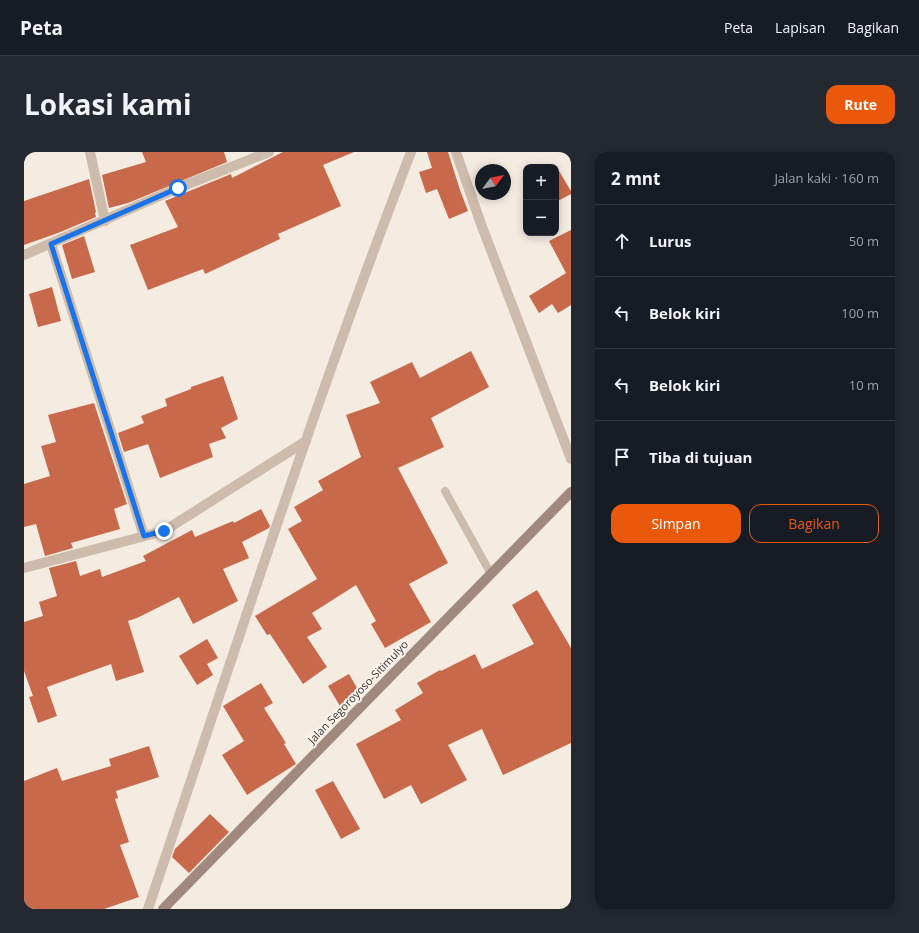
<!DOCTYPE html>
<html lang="id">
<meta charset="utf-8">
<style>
body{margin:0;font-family:"Open Sans",sans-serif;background:#242831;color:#f1f3f6}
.controls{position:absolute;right:12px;top:12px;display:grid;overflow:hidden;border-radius:8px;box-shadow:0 2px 10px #0003}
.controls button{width:36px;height:36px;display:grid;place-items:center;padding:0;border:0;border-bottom:1px solid #363941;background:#171b24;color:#f1f3f6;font:20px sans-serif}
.compass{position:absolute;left:451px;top:12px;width:36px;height:36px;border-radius:50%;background:#171b24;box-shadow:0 2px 10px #0003;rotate:58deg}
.stop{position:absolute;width:12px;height:12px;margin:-9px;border:3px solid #1a73e8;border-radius:50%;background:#fff}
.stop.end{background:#1a73e8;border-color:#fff;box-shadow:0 1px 4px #0008}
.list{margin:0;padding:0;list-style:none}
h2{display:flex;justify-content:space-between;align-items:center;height:52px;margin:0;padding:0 16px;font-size:17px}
h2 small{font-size:13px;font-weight:400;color:#9ea1a6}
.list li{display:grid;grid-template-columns:26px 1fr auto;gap:12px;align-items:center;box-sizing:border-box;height:72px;padding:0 16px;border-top:1px solid #363941}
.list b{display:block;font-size:15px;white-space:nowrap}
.list em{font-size:13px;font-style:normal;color:#9ea1a6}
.actions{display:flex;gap:8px;padding:12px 16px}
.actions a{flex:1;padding:9px 0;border:1px solid #ea580c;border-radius:12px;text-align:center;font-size:14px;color:#ea580c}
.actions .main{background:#ea580c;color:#fff}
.icon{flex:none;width:22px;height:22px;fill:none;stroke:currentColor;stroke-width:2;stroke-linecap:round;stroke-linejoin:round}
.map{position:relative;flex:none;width:547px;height:757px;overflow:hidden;border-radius:12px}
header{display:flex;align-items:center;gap:24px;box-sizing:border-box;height:56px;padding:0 20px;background:#171b24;border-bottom:1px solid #363941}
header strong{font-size:19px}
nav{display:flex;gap:22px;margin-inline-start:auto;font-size:14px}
.intro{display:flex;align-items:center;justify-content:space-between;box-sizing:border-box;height:96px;padding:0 24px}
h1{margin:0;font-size:28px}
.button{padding:10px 18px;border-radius:12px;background:#ea580c;color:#fff;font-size:14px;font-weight:700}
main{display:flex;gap:24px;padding:0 24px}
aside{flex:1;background:#171b24;border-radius:12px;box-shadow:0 2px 10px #0003}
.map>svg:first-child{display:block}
.building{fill:#c8694b}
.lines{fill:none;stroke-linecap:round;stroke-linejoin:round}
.service{stroke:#cdbbac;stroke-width:8}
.minor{stroke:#cdbbac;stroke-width:10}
.secondary{stroke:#a18a7d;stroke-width:10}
.route{stroke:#1a73e8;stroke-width:5}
.labels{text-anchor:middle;stroke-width:4;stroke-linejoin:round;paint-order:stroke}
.street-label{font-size:11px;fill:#3b302b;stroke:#fbf5ee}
</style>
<header>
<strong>Peta</strong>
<nav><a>Peta</a><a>Lapisan</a><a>Bagikan</a></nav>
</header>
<div class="intro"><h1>Lokasi kami</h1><a class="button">Rute</a></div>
<main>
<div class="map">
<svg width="547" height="757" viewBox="0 0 547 757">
<rect width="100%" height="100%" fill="#f4ebe1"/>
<!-- building -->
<g class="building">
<path d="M118,0H200L203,10L104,51L85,56L78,23L122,10Z"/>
<path d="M259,0H330L299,13L317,54L254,82L256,87L181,122L179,117L124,138L106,93L154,75L141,49L207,22L208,26Z"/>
<path d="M403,0H424L436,38L444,59L425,67L413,37L402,41L395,20L408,16Z"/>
<path d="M535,19L547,39V42L532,50V21Z"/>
<path d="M65,27L72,60L71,61L72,65L34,81L0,93V49Z"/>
<path d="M547,78V153L534,161L528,152L515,161L505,144L542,121L525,89Z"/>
<path d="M60,84L71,120L48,127L38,93Z"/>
<path d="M28,135L37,169L14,175L5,142Z"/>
<path d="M447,199L465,235L407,266L420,295L374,316L424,411L385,432L407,470L361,496L347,472L352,469L332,433L288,461L298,477L283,485L303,515L279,532L246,482L243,483L231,464L293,427L264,377L278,369L270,355L299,338L294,329L337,305L322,263L356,251L346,230L388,210L396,226Z"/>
<path d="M199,224L214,267L197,276L202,286L185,292L189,305L136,326L124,292L100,300L94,281L120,271L117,264L143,254L141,247L167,237V235Z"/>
<path d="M70,251L103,352L90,357L96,377L47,391L49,396L21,404L12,372L0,375V332L26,324L17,294L32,290L24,263Z"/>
<path d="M237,357L246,374L245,376L218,390L225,406L199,417L214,449L169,472L155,445L113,466L104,469L120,520L92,529L87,512L23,535L33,564L14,571L5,545L9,544L0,519V470L19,464L15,450L33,444L25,416L52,409L56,424L76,417L78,425L122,409L119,404L168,378L171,385L209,369L210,371Z"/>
<path d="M513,438L547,496V591L479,623L458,577L424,593L443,628L397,652L387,633L360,647L332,592L377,568L371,558L399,541L393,531L416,518L417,519L451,502L458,517L510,492L488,453Z"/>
<path d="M183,487L194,506L183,512L189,523L173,533L155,504Z"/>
<path d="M325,522L337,543L316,554L304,534Z"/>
<path d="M237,531L249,551L240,556L262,591L260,592L272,612L223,643L198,603L220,589L199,554Z"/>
<path d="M125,594L135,625L92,639L94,646L91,647L105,690L96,693L115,745L80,757H0V629L33,616L38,629L87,614L85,607Z"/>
<path d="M309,629L336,677L317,687L291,638Z"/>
<path d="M186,662L205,680L165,721L148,705L151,697Z"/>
</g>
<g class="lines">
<!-- service -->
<path class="service" d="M421,339L467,422"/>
<!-- minor -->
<g class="minor">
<path d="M66,0L81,69"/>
<path d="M432,0L457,72L547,307"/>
<path d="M27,92L120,384"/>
<path d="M0,103L154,36L245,0"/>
<path d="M0,416L140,379L282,289"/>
<path d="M124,757C209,504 291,249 387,0"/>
</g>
<!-- secondary -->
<path class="secondary" d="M139,757L547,340"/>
</g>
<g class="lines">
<!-- route -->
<path class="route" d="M140,379L120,384L27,92L154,36"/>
</g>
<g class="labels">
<!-- street labels -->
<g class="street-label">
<text transform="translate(334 540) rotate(-46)" y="4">Jalan Segoroyoso-Sitimulyo</text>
</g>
</g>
</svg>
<div class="controls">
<button>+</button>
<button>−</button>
</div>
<svg class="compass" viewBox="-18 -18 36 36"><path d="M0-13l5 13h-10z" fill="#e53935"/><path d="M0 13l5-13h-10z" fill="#9ea1a6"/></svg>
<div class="stop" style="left:154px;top:36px"></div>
<div class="stop end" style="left:140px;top:379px"></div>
</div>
<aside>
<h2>2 mnt<small>Jalan kaki · 160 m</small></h2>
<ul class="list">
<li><svg class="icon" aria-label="ahead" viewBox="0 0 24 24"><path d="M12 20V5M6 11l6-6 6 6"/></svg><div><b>Lurus</b></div><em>50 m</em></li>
<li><svg class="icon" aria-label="left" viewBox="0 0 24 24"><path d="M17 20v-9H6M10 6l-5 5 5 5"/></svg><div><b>Belok kiri</b></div><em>100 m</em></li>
<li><svg class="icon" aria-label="left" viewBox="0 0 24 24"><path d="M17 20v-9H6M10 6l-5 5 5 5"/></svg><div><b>Belok kiri</b></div><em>10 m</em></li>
<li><svg class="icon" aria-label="arrive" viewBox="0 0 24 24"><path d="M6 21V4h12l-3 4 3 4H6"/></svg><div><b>Tiba di tujuan</b></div></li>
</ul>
<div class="actions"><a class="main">Simpan</a><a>Bagikan</a></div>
</aside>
</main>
